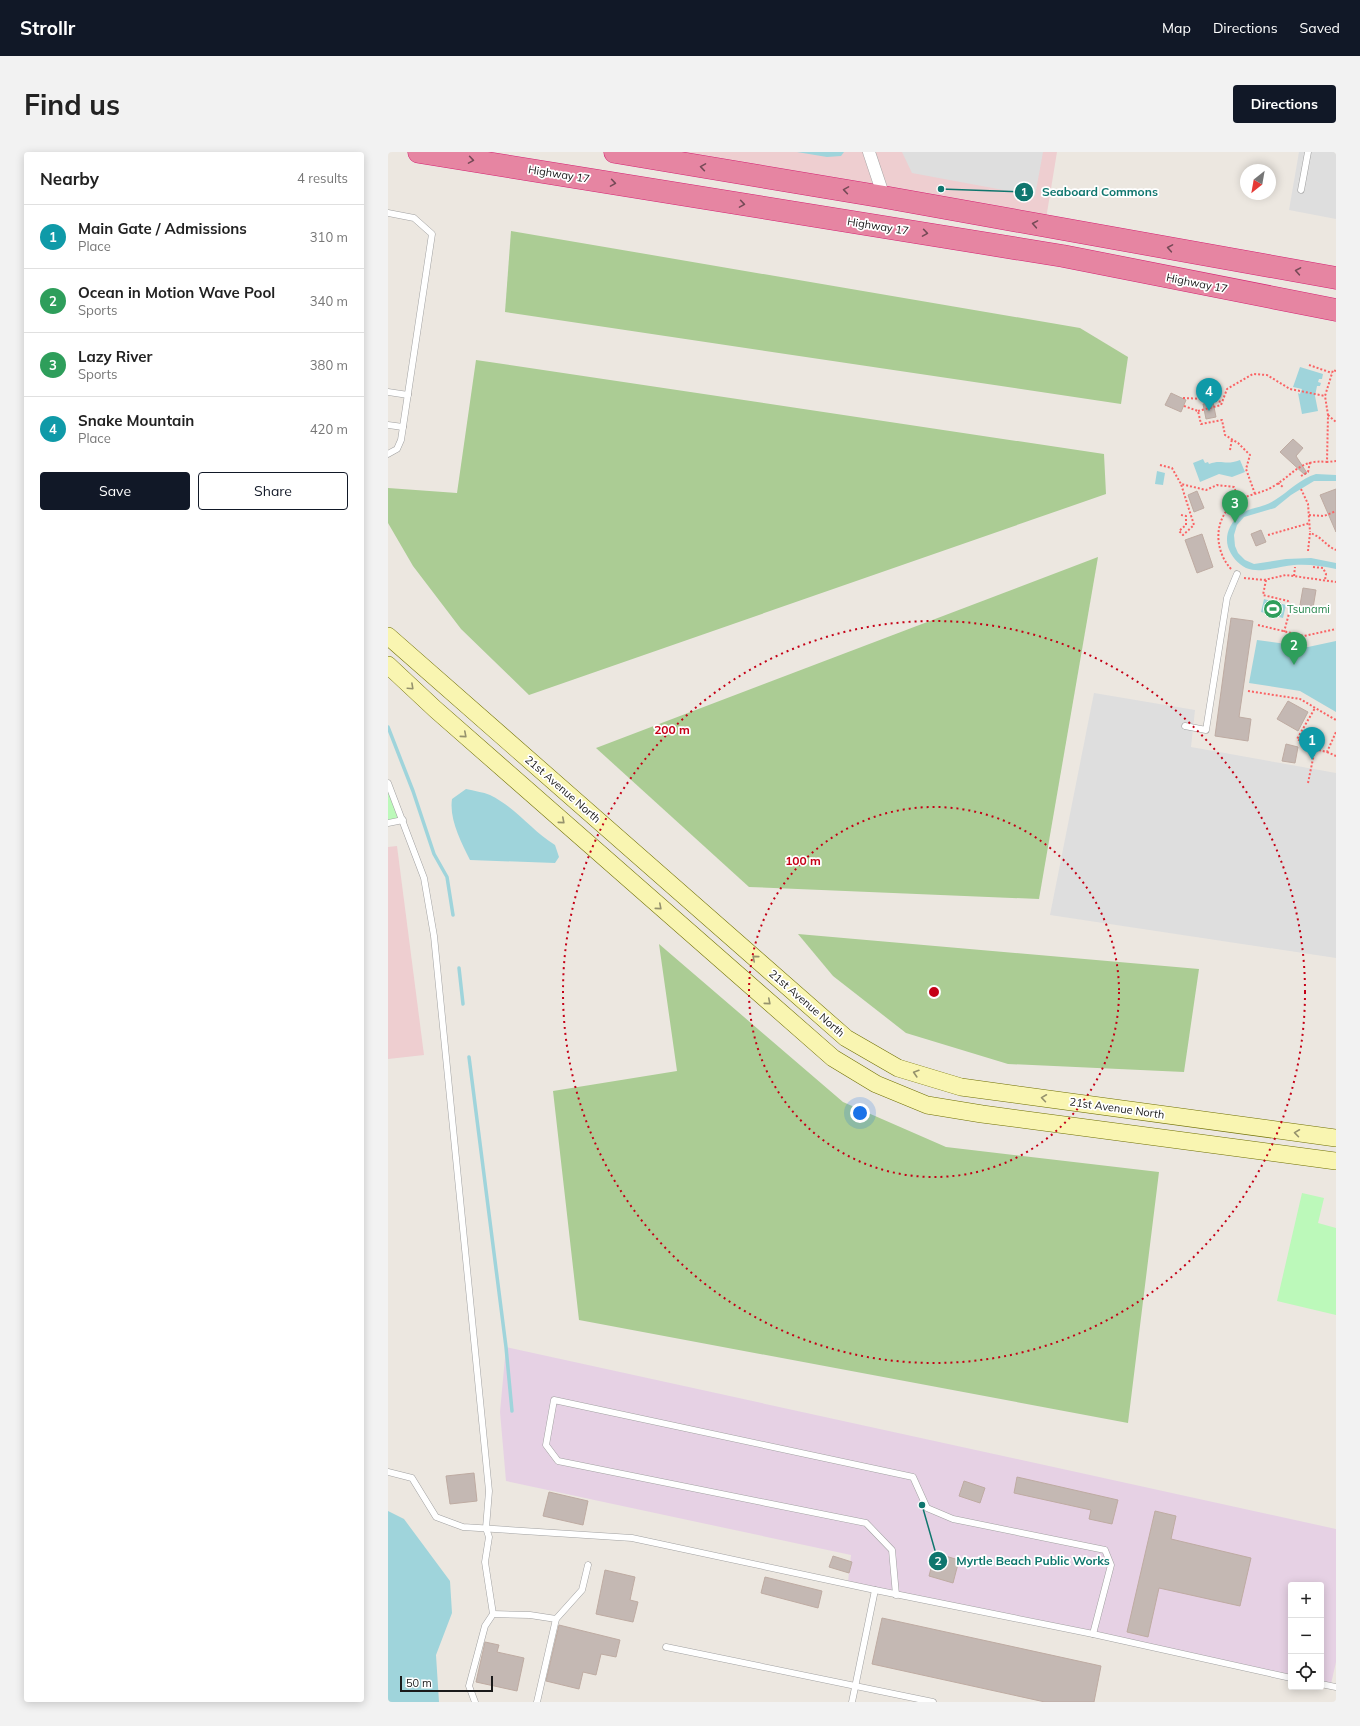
<!DOCTYPE html>
<meta charset="utf-8">
<style>
body{margin:0;font-family:Mulish,sans-serif;background:#f2f2f2;color:#222}
.controls{position:absolute;right:12px;bottom:12px;display:grid;overflow:hidden;border-radius:4px;box-shadow:0 2px 10px #0003}
.controls button{width:36px;height:36px;display:grid;place-items:center;padding:0;border:0;border-bottom:1px solid #e0e0e0;background:#fff;color:#222;font:20px sans-serif}
.compass{position:absolute;left:852px;top:12px;width:36px;height:36px;border-radius:50%;background:#fff;box-shadow:0 2px 10px #0003;rotate:211deg}
.scale{position:absolute;left:12px;bottom:10px;width:93px;box-sizing:border-box;padding-left:4px;border:2px solid #1a1a1a;border-top:0;font-size:11px;line-height:14px;white-space:nowrap;color:#1a1a1a;-webkit-text-stroke:3px #fff;paint-order:stroke}
.you{position:absolute;left:472px;top:961px;width:14px;height:14px;margin:-10px;border:3px solid #fff;border-radius:50%;background:#1a73e8;box-shadow:0 0 0 6px #1a73e833}
.badge{display:grid;place-items:center;width:26px;height:26px;border-radius:50%;background:#111827;color:#fff;font-size:13px;font-weight:700}
.pin{position:absolute;translate:-50% -33px;filter:drop-shadow(0 1px 2px #0008)}
.pin::after{content:'';position:absolute;top:21px;width:14px;height:12px;background:inherit;clip-path:polygon(0 0,100% 0,50% 100%)}
.list{margin:0;padding:0;list-style:none}
h2{display:flex;justify-content:space-between;align-items:center;height:52px;margin:0;padding:0 16px;font-size:17px}
h2 small{font-size:13px;font-weight:400;color:#767676}
.list li{display:grid;grid-template-columns:26px 1fr auto;gap:12px;align-items:center;box-sizing:border-box;height:64px;padding:0 16px;border-top:1px solid #e0e0e0}
.list b{display:block;font-size:15px;white-space:nowrap}
.list p{margin:0;font-size:13px;white-space:nowrap;color:#767676}
.list em{font-size:13px;font-style:normal;color:#767676}
.actions{display:flex;gap:8px;padding:12px 16px}
.actions a{flex:1;padding:9px 0;border:1px solid #111827;border-radius:4px;text-align:center;font-size:14px;color:#111827}
.actions .main{background:#111827;color:#fff}
.icon{flex:none;width:22px;height:22px;fill:none;stroke:currentColor;stroke-width:2;stroke-linecap:round;stroke-linejoin:round}
.map{position:relative;flex:none;width:948px;height:1550px;overflow:hidden;border-radius:4px}
header{display:flex;align-items:center;gap:24px;box-sizing:border-box;height:56px;padding:0 20px;background:#111827;color:#fff}
header strong{font-size:19px}
nav{display:flex;gap:22px;margin-inline-start:auto;font-size:14px}
.intro{display:flex;align-items:center;justify-content:space-between;box-sizing:border-box;height:96px;padding:0 24px}
h1{margin:0;font-size:28px}
.button{padding:10px 18px;border-radius:4px;background:#111827;color:#fff;font-size:14px;font-weight:700}
main{display:flex;gap:24px;padding:0 24px}
aside{flex:1;background:#fff;border-radius:4px;box-shadow:0 2px 10px #0003}
.map>svg:first-child{display:block}
.commercial{fill:#eeced0}
.industrial{fill:#e6d1e4}
.forest{fill:#abcc94}
.park{fill:#bcf9ba}
.parking{fill:#dedede}
.water{fill:#9fd4db}
.lines{fill:none;stroke-linecap:round;stroke-linejoin:round}
.stream{stroke:#9fd4db;stroke-width:3.5}
.building{fill:#c4b8b3;stroke:#beaba2}
.lane-casing{stroke:#a1a1a1;stroke-width:7}
.street-casing{stroke:#a1a1a1;stroke-width:13}
.secondary-casing{stroke:#6f6f04;stroke-width:18}
.highway-casing{stroke:#d42373;stroke-width:23}
.path{stroke:#fa6364;stroke-width:2;stroke-dasharray:2 2;stroke-linecap:butt}
.lane{stroke:#fff;stroke-width:6}
.street{stroke:#fff;stroke-width:12}
.secondary{stroke:#f9f5b1;stroke-width:17}
.highway{stroke:#e685a2;stroke-width:22}
.oneway{stroke:#764a57}
.oneway2{stroke:#95926d}
.ring{fill:none;stroke:#c50016;stroke-width:2;stroke-dasharray:2 4}
.labels{text-anchor:middle;stroke-width:3.5;stroke-linejoin:round;paint-order:stroke}
.street-label{font-size:11px;fill:#1a1a1a;stroke:#fff}
.leisure-label{font-size:11px;fill:#27864d;stroke:#fff;text-anchor:start}
.centre{fill:#c50016;stroke:#fff;stroke-width:2}
.ring-label{font-size:12px;text-anchor:middle;font-weight:bold;fill:#c50016;stroke:#fff;stroke-width:3.5;stroke-linejoin:round;paint-order:stroke}
.leader{fill:none;stroke:#0f766e;stroke-width:1.5}
.callout-dot{fill:#0f766e;stroke:#fff;stroke-width:1.5}
.mark-label{font-size:12px;text-anchor:middle;font-weight:bold;fill:#fff}
.callout-label{font-size:12px;text-anchor:middle;font-weight:bold;fill:#0f766e;stroke:#fff;stroke-width:3.5;stroke-linejoin:round;paint-order:stroke}
</style>
<header>
<strong>Strollr</strong>
<nav><a>Map</a><a>Directions</a><a>Saved</a></nav>
</header>
<div class="intro"><h1>Find us</h1><a class="button">Directions</a></div>
<main>
<aside>
<h2>Nearby<small>4 results</small></h2>
<ul class="list">
<li><span class="badge" style="background:#0f9aa8">1</span><div><b>Main Gate / Admissions</b><p>Place</p></div><em>310 m</em></li>
<li><span class="badge" style="background:#2e9e5b">2</span><div><b>Ocean in Motion Wave Pool</b><p>Sports</p></div><em>340 m</em></li>
<li><span class="badge" style="background:#2e9e5b">3</span><div><b>Lazy River</b><p>Sports</p></div><em>380 m</em></li>
<li><span class="badge" style="background:#0f9aa8">4</span><div><b>Snake Mountain</b><p>Place</p></div><em>420 m</em></li>
</ul>
<div class="actions"><a class="main">Save</a><a>Share</a></div>
</aside>
<div class="map">
<svg width="948" height="1550" viewBox="0 0 948 1550">
<rect width="100%" height="100%" fill="#ece7e0"/>
<!-- commercial -->
<g class="commercial">
<path d="M227,0H669L657,73Z"/>
<path d="M9,694L36,903L0,907V695Z"/>
</g>
<!-- industrial -->
<path class="industrial" d="M118,1195L948,1377V1510L943,1532L933,1530V1433H903V1524L460,1430L463,1403L118,1329L112,1260Z"/>
<!-- forest -->
<g class="forest">
<path d="M123,79L692,176L740,205L733,252L117,160Z"/>
<path d="M88,208L716,302L718,342L141,543L73,477L25,414L0,371V336L69,341Z"/>
<path d="M710,405L651,747L361,735L208,596Z"/>
<path d="M410,782L811,817L796,920L620,912L518,881L445,824Z"/>
<path d="M271,792L455,950L558,995L771,1020L740,1271L191,1168L165,939L289,919Z"/>
</g>
<!-- park -->
<g class="park">
<path d="M0,631L15,668L0,671Z"/>
<path d="M914,1041L936,1046L930,1071L948,1076V1163L889,1149Z"/>
</g>
<!-- parking -->
<g class="parking">
<path d="M514,0H655L647,44L524,21Z"/>
<path d="M911,0H948V67L901,58Z"/>
<path d="M706,541L807,558L803,595L948,621V806L662,763Z"/>
</g>
<!-- water -->
<g class="water">
<path d="M409,0H456L453,4L439,5Z"/>
<path d="M912,215L935,222L934,227H931L930,230L933,231L932,234H929L927,244L930,259L914,262L910,241L912,242L914,237L905,235Z"/>
<path d="M815,307L817,311L820,310L821,312C834,307 837,314 852,308L857,320L844,325L831,322L812,330L805,311Z"/>
<path d="M769,319L777,321L775,333L767,332Z"/>
<path d="M928,322L948,323V329H926L903,343L887,356L856,365L849,373L846,383L847,394L850,401L857,408L866,412L898,407L923,406L948,411V417C934,414 921,412 906,413C890,414 873,422 858,416C850,412 843,404 840,395C838,388 839,381 842,375C854,352 869,360 887,348C900,340 913,326 928,322Z"/>
<path d="M876,447L898,453L895,466L873,460Z"/>
<path d="M869,488L920,495L948,489V560L912,539L861,531Z"/>
<path d="M78,637C86,639 95,640 102,643C127,655 144,679 167,693L171,705L167,711L82,708C73,690 61,667 64,647Z"/>
<path d="M0,1359L16,1367L62,1429L64,1461L48,1503L51,1550H0Z"/>
</g>
<g class="lines">
<!-- stream -->
<g class="stream">
<path d="M0,575L25,639L46,702L59,725L65,763"/>
<path d="M71,816L75,852"/>
<path d="M81,905L118,1195L124,1259"/>
</g>
</g>
<!-- building -->
<g class="building">
<path d="M783,241L798,248L793,260L777,253Z"/>
<path d="M825,250L828,265L818,267L815,252Z"/>
<path d="M905,287L915,296L908,304L919,321L917,323L892,300Z"/>
<path d="M948,337V380L932,343Z"/>
<path d="M809,339L816,356L806,360L800,343Z"/>
<path d="M873,378L878,390L868,394L863,382Z"/>
<path d="M814,382L825,415L809,421L797,388Z"/>
<path d="M915,436L928,438L925,456L912,453Z"/>
<path d="M843,466L865,469L851,565L863,567L860,589L827,584Z"/>
<path d="M900,549L920,560L910,579L889,567Z"/>
<path d="M898,592L910,595L907,611L894,609Z"/>
<path d="M86,1321L89,1349L62,1352L58,1324Z"/>
<path d="M629,1325L730,1348L724,1372L701,1367L703,1358L626,1341Z"/>
<path d="M576,1329L597,1336L592,1351L571,1344Z"/>
<path d="M161,1340L200,1349L195,1373L155,1364Z"/>
<path d="M767,1359L788,1364L783,1387L863,1406L852,1454L771,1436L760,1485L739,1480Z"/>
<path d="M547,1401L571,1408L565,1431L541,1424Z"/>
<path d="M445,1404L464,1410L461,1421L441,1415Z"/>
<path d="M217,1418L247,1425L242,1448L250,1450L245,1470L208,1462Z"/>
<path d="M377,1425L434,1439L430,1456L373,1441Z"/>
<path d="M494,1466L713,1514L706,1550H657L484,1512Z"/>
<path d="M171,1473L232,1488L228,1505L213,1502L208,1523L195,1520L191,1537L158,1529Z"/>
<path d="M97,1490L111,1493L109,1500L136,1506L129,1539L88,1530Z"/>
</g>
<g class="lines">
<defs>
<g id="lane">
<path d="M913,38L920,0"/>
<path d="M0,61L26,66L44,82L13,288L9,297L0,302"/>
<path d="M0,240L20,243"/>
<path d="M0,273L15,275"/>
<path d="M797,574L818,578L839,446L849,422"/>
<path d="M0,631L36,726L46,784L101,1339L98,1376L101,1385L97,1410L105,1462L97,1474L81,1534L87,1550"/>
<path d="M0,671L15,668"/>
<path d="M0,1320L24,1326L48,1365L75,1375L244,1386L487,1438L705,1482L903,1526"/>
<path d="M508,1443L504,1398L478,1371L170,1309L158,1293L166,1248L525,1325L539,1356L565,1367L717,1398L723,1413L705,1482"/>
<path d="M105,1462L142,1463L168,1467"/>
<path d="M278,1495L545,1550"/>
<path d="M933,1532L948,1535"/>
<path d="M149,1550L168,1467L194,1438L200,1413"/>
<path d="M464,1550L487,1438"/>
</g>
<path id="street" d="M481,0L496,45"/>
<g id="secondary">
<path d="M0,484L458,886L510,916L573,935L948,986"/>
<path d="M0,513L47,557L445,906L488,932L539,953L594,962L948,1009"/>
</g>
<g id="highway">
<path d="M31,0L675,104L948,158"/>
<path d="M227,0L496,45L948,126"/>
</g>
</defs>
<!-- lane casing -->
<use href="#lane" class="lane-casing"/>
<!-- street casing -->
<use href="#street" class="street-casing"/>
<!-- secondary casing -->
<use href="#secondary" class="secondary-casing"/>
<!-- highway casing -->
<use href="#highway" class="highway-casing"/>
<!-- path -->
<g class="path">
<path d="M921,213L944,221"/>
<path d="M948,219L945,218L937,244L940,263L939,310L948,309"/>
<path d="M795,246L817,247L834,250"/>
<path d="M796,254L810,259L813,272L834,268L837,283L850,291L862,303L858,317L867,342"/>
<path d="M810,259L833,253L839,237L865,222L879,223L902,237L937,244"/>
<path d="M940,263L948,270"/>
<path d="M842,298L844,287"/>
<path d="M772,313L784,316L793,332L818,338L829,333L846,335L851,348"/>
<path d="M913,324L920,320L922,310"/>
<path d="M890,331L896,336"/>
<path d="M913,337L920,352L922,380"/>
<path d="M793,363L798,364V373L791,379L795,383L806,373L793,332"/>
<path d="M921,363L936,364L948,359"/>
<path d="M880,383L922,371"/>
<path d="M920,399L922,381C933,384 938,394 948,398"/>
<path d="M925,415L935,416L938,422L937,428"/>
<path d="M843,417C825,397 825,363 851,348C862,342 875,341 886,334C906,322 912,307 939,310"/>
<path d="M906,424L907,415"/>
<path d="M856,426L876,428L898,423L948,430"/>
<path d="M878,428L875,443L900,449L903,454L896,480"/>
<path d="M870,473L916,484L948,477"/>
<path d="M860,539L912,547L948,568"/>
<path d="M927,597L939,600L948,580"/>
<path d="M939,600L948,604"/>
<path d="M920,631L927,597L909,587L927,556"/>
</g>
<!-- lane -->
<use href="#lane" class="lane"/>
<!-- street -->
<use href="#street" class="street"/>
<!-- secondary -->
<use href="#secondary" class="secondary"/>
<!-- highway -->
<use href="#highway" class="highway"/>
</g>
<!-- one-way arrows -->
<defs><path id="oneway-chevron" d="M-2-3.5L2.5 0L-2 3.5" fill="none" stroke-width="1.6" stroke-linecap="round" stroke-linejoin="round"/></defs>
<g class="oneway">
<use href="#oneway-chevron" transform="translate(83 8) rotate(9)"/>
<use href="#oneway-chevron" transform="translate(315 15) rotate(-171)"/>
<use href="#oneway-chevron" transform="translate(225 31) rotate(9)"/>
<use href="#oneway-chevron" transform="translate(458 38) rotate(-171)"/>
<use href="#oneway-chevron" transform="translate(354 52) rotate(9)"/>
<use href="#oneway-chevron" transform="translate(647 72) rotate(-170)"/>
<use href="#oneway-chevron" transform="translate(537 81) rotate(9)"/>
<use href="#oneway-chevron" transform="translate(782 96) rotate(-170)"/>
<use href="#oneway-chevron" transform="translate(910 119) rotate(-170)"/>
</g>
<g class="oneway2">
<use href="#oneway-chevron" transform="translate(23 535) rotate(43)"/>
<use href="#oneway-chevron" transform="translate(76 583) rotate(41)"/>
<use href="#oneway-chevron" transform="translate(174 669) rotate(41)"/>
<use href="#oneway-chevron" transform="translate(271 755) rotate(41)"/>
<use href="#oneway-chevron" transform="translate(367 806) rotate(-139)"/>
<use href="#oneway-chevron" transform="translate(380 850) rotate(41)"/>
<use href="#oneway-chevron" transform="translate(528 921) rotate(-163)"/>
<use href="#oneway-chevron" transform="translate(656 946) rotate(-172)"/>
<use href="#oneway-chevron" transform="translate(909 981) rotate(-172)"/>
</g>
<!-- distance rings -->
<g class="ring">
<circle cx="546" cy="840" r="185"/>
<circle cx="546" cy="840" r="371"/>
</g>
<!-- icons -->
<defs>
<symbol id="stadium-disc" viewBox="-11 -11 22 22"><circle r="9.5" fill="#2e9e5b" stroke="#fff"/><path d="M0-5a6.5 5 0 1 0 0 10a6.5 5 0 1 0 0-10ZM-3.5-1.8h7v3.6h-7Z" fill="#fff"/></symbol>
</defs>
<g fill-rule="evenodd">
<use href="#stadium-disc" x="874" y="446" width="22" height="22"/>
</g>
<g class="labels">
<!-- street labels -->
<g class="street-label">
<text transform="translate(171 22) rotate(9)" y="4">Highway 17</text>
<text transform="translate(490 74) rotate(9)" y="4">Highway 17</text>
<text transform="translate(809 131) rotate(11)" y="4">Highway 17</text>
<text transform="translate(175 637) rotate(41)" y="4">21st Avenue North</text>
<text transform="translate(419 851) rotate(41)" y="4">21st Avenue North</text>
<text transform="translate(729 956) rotate(8)" y="4">21st Avenue North</text>
</g>
<!-- leisure labels -->
<g class="leisure-label">
<text x="899" y="461">Tsunami</text>
</g>
</g>
<circle cx="546" cy="840" r="6" class="centre"/>
<g class="ring-label">
<text x="284" y="582">200 m</text>
<text x="415" y="713">100 m</text>
</g>
<!-- callouts -->
<path class="leader" d="M553 37L636 40M534 1353L550 1409"/>
<g class="callout-dot">
<circle cx="553" cy="37" r="4"/>
<circle cx="534" cy="1353" r="4"/>
<circle cx="636" cy="40" r="10"/>
<circle cx="550" cy="1409" r="10"/>
</g>
<g class="mark-label">
<text x="636" y="44">1</text>
<text x="550" y="1413">2</text>
</g>
<g class="callout-label">
<text x="712" y="44">Seaboard Commons</text>
<text x="645" y="1413">Myrtle Beach Public Works</text>
</g>
</svg>
<div class="controls">
<button>+</button>
<button>−</button>
<button><svg class="icon" aria-label="locate" viewBox="0 0 24 24"><circle cx="12" cy="12" r="6"/><path d="M12 2v4M12 18v4M2 12h4M18 12h4"/></svg></button>
</div>
<svg class="compass" viewBox="-18 -18 36 36"><path d="M0-13l5 13h-10z" fill="#e53935"/><path d="M0 13l5-13h-10z" fill="#767676"/></svg>
<div class="scale">50 m</div>
<div class="you"></div>
<div class="pin badge" style="left:924px;top:608px;background:#0f9aa8">1</div>
<div class="pin badge" style="left:906px;top:513px;background:#2e9e5b">2</div>
<div class="pin badge" style="left:847px;top:371px;background:#2e9e5b">3</div>
<div class="pin badge" style="left:821px;top:259px;background:#0f9aa8">4</div>
</div>
</main>
